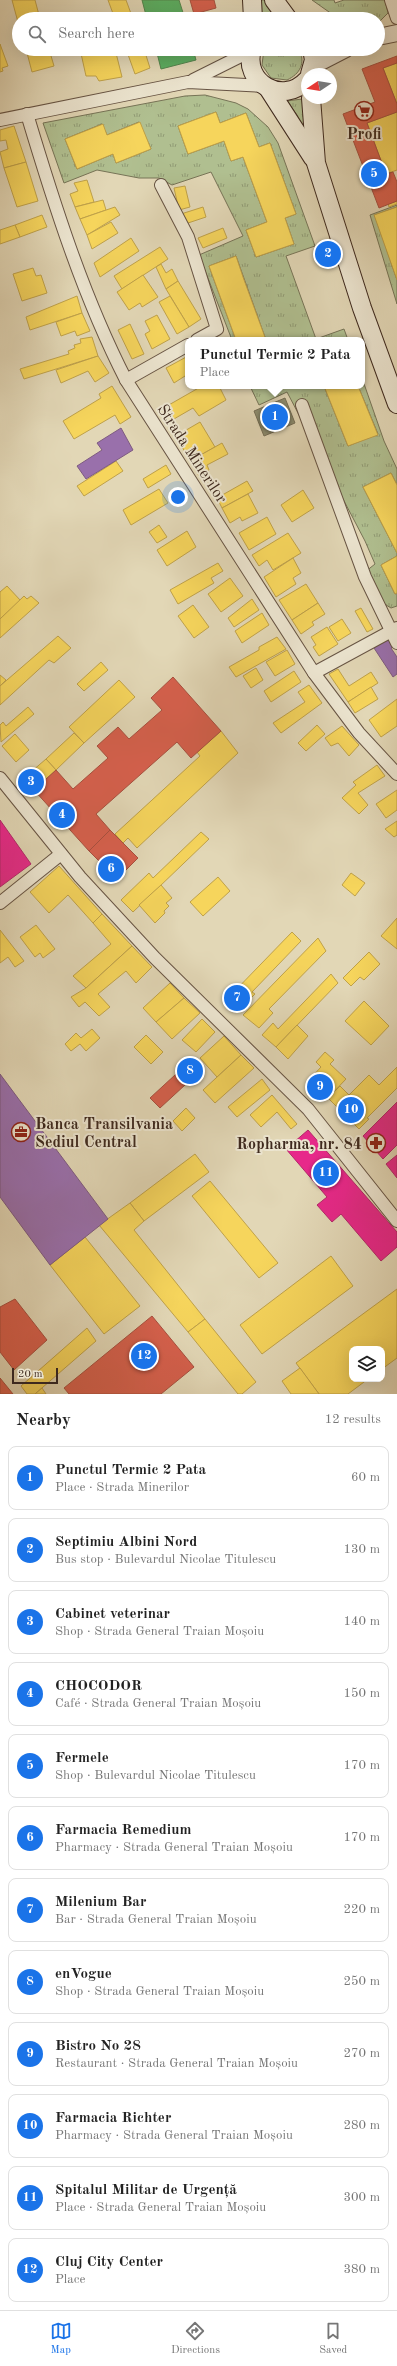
<!DOCTYPE html>
<meta charset="utf-8">
<style>
body{margin:0;font-family:"Old Standard TT",serif;background:#f6f6f6;color:#222}
.controls{position:absolute;right:12px;bottom:12px;display:grid;overflow:hidden;border-radius:8px;box-shadow:0 4px 16px #0002}
.controls button{width:36px;height:36px;display:grid;place-items:center;padding:0;border:0;border-bottom:1px solid #e0e0e0;background:#fff;color:#222;font:20px sans-serif}
.compass{position:absolute;left:301px;top:68px;width:36px;height:36px;border-radius:50%;background:#fff;box-shadow:0 4px 16px #0002;rotate:258deg}
.scale{position:absolute;left:12px;bottom:10px;width:46px;box-sizing:border-box;padding-left:4px;border:2px solid #3e291e;border-top:0;font-size:11px;line-height:14px;white-space:nowrap;color:#3e291e;-webkit-text-stroke:3px #ece5d0;paint-order:stroke}
.you{position:absolute;left:178px;top:497px;width:14px;height:14px;margin:-10px;border:3px solid #fff;border-radius:50%;background:#1a73e8;box-shadow:0 0 0 6px #1a73e833}
.badge{display:grid;place-items:center;width:26px;height:26px;border-radius:50%;background:#1a73e8;color:#fff;font-size:13px;font-weight:700}
.pin{position:absolute;translate:-50% -50%;border:2px solid #fff;box-shadow:0 1px 4px #0006}
.popup{position:absolute;left:185px;top:337px;width:180px;height:52px;box-sizing:border-box;display:grid;place-content:center;border-radius:8px;background:#fff;filter:drop-shadow(0 1px 3px #0005);font-size:13px;white-space:nowrap;color:#767676}
.popup b{font-size:15px;color:#222}
.popup::after{content:'';position:absolute;left:50%;top:100%;margin-left:-8px;border:8px solid transparent;border-top-color:#fff}
.list{margin:0;padding:0;list-style:none}
h2{display:flex;justify-content:space-between;align-items:center;height:52px;margin:0;padding:0 16px;font-size:17px}
h2 small{font-size:13px;font-weight:400;color:#767676}
.list li{display:grid;grid-template-columns:26px 1fr auto;gap:12px;align-items:center;box-sizing:border-box;height:64px;margin:0 8px 8px;padding:0 8px;border:1px solid #e0e0e0;border-radius:8px}
.list b{display:block;font-size:15px;white-space:nowrap}
.list p{margin:0;font-size:13px;white-space:nowrap;color:#767676}
.list em{font-size:13px;font-style:normal;color:#767676}
.icon{flex:none;width:22px;height:22px;fill:none;stroke:currentColor;stroke-width:2;stroke-linecap:round;stroke-linejoin:round}
.map{position:relative;flex:none;width:397px;height:1394px;overflow:hidden}
.search{position:absolute;background:#fff;box-shadow:0 4px 16px #0002;left:12px;right:12px;top:12px;height:44px;display:flex;align-items:center;gap:10px;box-sizing:border-box;padding:0 14px;border-radius:22px;color:#767676;font-size:15px}
.sheet{height:916px;background:#fff}
nav{display:flex;justify-content:space-around;align-items:center;box-sizing:border-box;height:56px;border-top:1px solid #e0e0e0;background:#fff;font-size:11px;color:#767676}
nav a{display:grid;justify-items:center;gap:2px}
nav .on{color:#1a73e8}
.map>svg:first-child{display:block}
.grass{fill:url(#grass-tufts);stroke:#777457;fill-rule:evenodd}
.homes{fill:#f6d55c;stroke:#bfa149}
.shops{fill:#d6604d;stroke:#a8503f}
.offices{fill:#9970ab;stroke:#7e5b81}
.health{fill:#e7298a;stroke:#b4296a}
.public{fill:#5aae61;stroke:#52864d}
.industry{fill:#8c8c6e;stroke:#756e56}
.lines{fill:none;stroke-linecap:round;stroke-linejoin:round}
.minor-casing{stroke:#675444;stroke-width:14}
.tertiary-casing{stroke:#675444;stroke-width:18}
.secondary-casing{stroke:#3e291e;stroke-width:20}
.minor{stroke:#ece5d0;stroke-width:12}
.tertiary{stroke:#ece5d0;stroke-width:16}
.secondary{stroke:#ece5d0;stroke-width:18}
.labels{text-anchor:middle;stroke-width:4;stroke-linejoin:round;paint-order:stroke}
.poi-label{font-size:16px;font-weight:bold;fill:#3e291e;stroke:#ece5d0}
.street-label{font-size:16px;fill:#3e291e;stroke:#ece5d0}
</style>
<div class="map">
<svg width="397" height="1394" viewBox="0 0 397 1394">
<defs>
<pattern id="grass-tufts" width="24" height="20" patternUnits="userSpaceOnUse"><rect width="24" height="20" fill="#b0bf90"/><path d="M3 7l-1-3M5 7V3M7 7l1-3M15 17l-1-3M17 17v-4M19 17l1-3" fill="none" stroke="#919b75"/></pattern>
</defs>
<rect width="100%" height="100%" fill="#e2d7b6"/>
<filter id="stains"><feTurbulence type="fractalNoise" baseFrequency=".005" numOctaves="4"/><feColorMatrix values="0 0 0 0 .2 0 0 0 0 .09 0 0 0 0 .02 0 0 0 .5 -.17"/></filter>
<radialGradient id="worn" r=".72"><stop offset=".6" stop-color="#630" stop-opacity="0"/><stop offset="1" stop-color="#630" stop-opacity=".3"/></radialGradient>
<!-- grass -->
<g class="grass">
<path d="M258,0H265L277,16L259,19Z"/>
<path d="M312,0H334L335,3L344,0H385L388,13L378,23V19H339Z"/>
<path d="M264,49H299C306,63 300,74 287,80L271,78L262,65Z"/>
<path d="M205,95L236,103L248,109L268,127L278,143L315,246L286,256L316,339L344,329L348,340H266L236,256L209,266L236,340H232L199,255L243,236L211,172L172,185L159,178H139L97,170L64,183L43,123L185,96ZM216,112L220,123L246,113L259,147L270,143L296,214L285,218L294,244L256,257L246,230L267,222L243,157L231,161L224,141L188,154L178,126ZM139,122L151,149L116,163L113,154L77,169L65,139L102,124L107,135Z"/>
<path d="M306,96L312,146L297,115L287,101L302,99Z"/>
<path d="M397,205V207L375,215L397,280V304L370,215Z"/>
<path d="M362,378L384,441L397,469V485L391,473L363,487L397,553V556L381,565L395,594L397,593V606L391,608L381,602L365,572L375,564L365,541L287,392L259,405L250,386H304L305,388L324,386L348,446L378,434L358,386H362Z"/>
</g>
<!-- homes -->
<g class="homes">
<path d="M12,0H35L40,19H19V26Z"/>
<path d="M108,0H126L133,19H115Z"/>
<path d="M0,44L8,66L2,68L3,71L0,72Z"/>
<path d="M26,49H49L54,66L32,72Z"/>
<path d="M80,49H115L122,77L99,81L96,76H86Z"/>
<path d="M126,49H144L150,68L135,74Z"/>
<path d="M397,63V104L383,68Z"/>
<path d="M216,112L220,123L246,113L259,147L270,143L296,214L285,218L294,244L256,257L246,230L267,222L243,157L231,161L224,141L188,154L178,126Z"/>
<path d="M397,112V170L386,174L367,123Z"/>
<path d="M140,122L151,149L116,163L113,154L77,169L65,139L103,124L107,135Z"/>
<path d="M14,126L26,162L4,168L0,152L8,149L6,140L0,141V130Z"/>
<path d="M26,162L38,201L17,207L4,168Z"/>
<path d="M87,180L94,202L75,207L70,194L78,191L74,183Z"/>
<path d="M185,186L190,207L179,210L174,188Z"/>
<path d="M103,200L106,210L80,219L75,207Z"/>
<path d="M397,201V204L389,207L388,204Z"/>
<path d="M115,207L120,215L87,235L80,219Z"/>
<path d="M203,207L206,217L185,224L181,214Z"/>
<path d="M397,207V280L374,215Z"/>
<path d="M42,215L47,227L20,237L15,225Z"/>
<path d="M111,222L118,233L92,249L87,235Z"/>
<path d="M15,225L20,237L0,244V230Z"/>
<path d="M223,228L227,238L203,248L198,238Z"/>
<path d="M131,238L139,251L100,277L94,263Z"/>
<path d="M160,247L168,259L122,289L114,276Z"/>
<path d="M236,256L243,277L266,340H236L209,266Z"/>
<path d="M161,264L166,273L172,269L178,281L166,289L156,267Z"/>
<path d="M33,268L36,276L41,275L47,293L22,301L13,274Z"/>
<path d="M143,275L158,297L142,307L140,303L129,310L117,292Z"/>
<path d="M178,281L201,319L189,327L166,289Z"/>
<path d="M77,296L82,313L30,330L26,317Z"/>
<path d="M170,296L189,327L177,334L159,302Z"/>
<path d="M82,313L90,331L77,336L75,331L61,336L56,322Z"/>
<path d="M157,315L170,339L152,349L145,334L150,331L145,321Z"/>
<path d="M130,324L144,354L132,359L118,330Z"/>
<path d="M92,337L98,356L24,379L20,369L69,354L68,351L75,348L74,345L81,343L80,339Z"/>
<path d="M98,356L109,373L95,382L88,371L61,383L56,370Z"/>
<path d="M188,356V381L185,376L174,383L166,368Z"/>
<path d="M112,386L131,417L120,424L115,415L74,439L63,421L101,398L99,394Z"/>
<path d="M202,386H219L226,400L199,416L193,408L167,423L160,410Z"/>
<path d="M324,386H358L378,435L348,446Z"/>
<path d="M200,422L215,447L190,461L176,436Z"/>
<path d="M222,443L228,454L207,465L209,470L199,476L190,461Z"/>
<path d="M116,461L123,471L84,496L77,486Z"/>
<path d="M166,465L171,474L148,488L143,479Z"/>
<path d="M391,473L397,485V553L363,487Z"/>
<path d="M247,481L253,491L222,508L217,498Z"/>
<path d="M159,489L168,503L131,525L123,510Z"/>
<path d="M303,490L314,508L292,522L281,505Z"/>
<path d="M248,494L258,513L242,521L240,517L230,523L222,508Z"/>
<path d="M267,517L276,534L249,550L239,533Z"/>
<path d="M159,525L167,537L157,543L149,532Z"/>
<path d="M187,531L196,547L167,566L157,550Z"/>
<path d="M288,533L301,553L273,570L267,560L259,566L252,555Z"/>
<path d="M397,556V593L395,594L381,565Z"/>
<path d="M293,558L301,573L293,578L296,584L276,597L264,577Z"/>
<path d="M218,563L223,571L211,578L214,583L178,604L170,590Z"/>
<path d="M230,578L243,596L221,612L208,594Z"/>
<path d="M306,584L318,603L292,620L279,600Z"/>
<path d="M7,586L21,601L0,619V592Z"/>
<path d="M24,596L27,599L31,596L39,603L0,638V619Z"/>
<path d="M252,599L259,610L234,627L228,618Z"/>
<path d="M318,603L325,614L312,622L314,625L301,634L292,620Z"/>
<path d="M193,605L209,627L194,638L178,616Z"/>
<path d="M361,608L373,629L367,632L355,611Z"/>
<path d="M262,613L269,625L242,643L235,631Z"/>
<path d="M342,619L351,633L338,641L329,627Z"/>
<path d="M327,627L338,644L319,656L313,647L316,645L311,637Z"/>
<path d="M58,636L71,648L54,663L49,660L0,705V686Z"/>
<path d="M277,637L286,649L236,677L229,667L259,650V647Z"/>
<path d="M287,650L295,664L275,676L266,662Z"/>
<path d="M101,662L108,670L84,691L77,684Z"/>
<path d="M256,668L263,680L251,688L243,676Z"/>
<path d="M338,669L349,686L371,672L378,683L348,702L329,674Z"/>
<path d="M294,671L301,682L271,702L264,691Z"/>
<path d="M0,675L6,680L0,686Z"/>
<path d="M119,680L135,697L84,743L69,727Z"/>
<path d="M309,685L322,703L281,733L273,723L305,702L298,692Z"/>
<path d="M371,687L378,699L355,713L348,702Z"/>
<path d="M397,699V726L381,737L369,720Z"/>
<path d="M28,707L34,714L1,742L0,725L3,722L6,726Z"/>
<path d="M317,725L325,734L306,751L298,743Z"/>
<path d="M342,726L359,745L349,756L338,743L331,746L325,738Z"/>
<path d="M221,731L238,753L137,848L128,838L123,843L115,834L200,756L197,752Z"/>
<path d="M74,733L84,743L56,770L46,759Z"/>
<path d="M15,734L29,750L16,762L2,746Z"/>
<path d="M46,759L56,770L34,790L24,778Z"/>
<path d="M377,765L385,776L358,793L368,805L359,814L342,798L356,785L353,782Z"/>
<path d="M397,790V810L386,818L376,804Z"/>
<path d="M397,821V835L394,837L385,829Z"/>
<path d="M201,832L209,839L133,912L121,900L149,873L153,878Z"/>
<path d="M59,866L102,914L93,923L68,895L49,913L30,892Z"/>
<path d="M351,873L365,883L355,896L342,885Z"/>
<path d="M218,877L230,891L203,916L190,902Z"/>
<path d="M161,885L172,898L166,903L169,906L164,911L165,913L155,923L139,905Z"/>
<path d="M102,914L132,946L86,988L73,976L111,944L93,923Z"/>
<path d="M397,918V949L381,936Z"/>
<path d="M36,925L55,949L43,958L40,953L35,957L20,937Z"/>
<path d="M0,930L24,961L15,967L8,957L0,963Z"/>
<path d="M292,932L301,941L252,992L255,994L240,1009L229,997Z"/>
<path d="M318,938L326,951L269,1009L273,1013L259,1028L243,1015Z"/>
<path d="M132,946L152,967L136,983L126,971L98,994L110,1007L99,1016L85,1002L79,1007L71,997L86,988Z"/>
<path d="M369,952L380,964L364,980L360,977L351,986L343,978Z"/>
<path d="M331,974L338,983L276,1047L262,1035L273,1023L278,1029Z"/>
<path d="M170,983L184,998L156,1022L143,1008Z"/>
<path d="M184,998L200,1013L172,1039L156,1022Z"/>
<path d="M364,1001L389,1026L371,1045L345,1021Z"/>
<path d="M202,1019L215,1032L196,1052L182,1040Z"/>
<path d="M297,1025L308,1036L288,1059L276,1047Z"/>
<path d="M92,1029L100,1038L86,1051L80,1044L71,1051L65,1044L76,1033L81,1038Z"/>
<path d="M146,1035L163,1052L151,1064L134,1047Z"/>
<path d="M224,1036L241,1055L217,1077L200,1058Z"/>
<path d="M325,1052L334,1060L330,1064L346,1079L328,1098L309,1080L321,1067L316,1062Z"/>
<path d="M241,1055L254,1068L215,1103L203,1090Z"/>
<path d="M397,1067V1088L367,1118L369,1119L359,1129L328,1098L340,1086L349,1095L369,1075L379,1085Z"/>
<path d="M262,1079L270,1090L237,1117L228,1107Z"/>
<path d="M0,1094L38,1144L10,1166L0,1154Z"/>
<path d="M272,1095L297,1124L291,1129L277,1112L261,1127L250,1115Z"/>
<path d="M186,1108L195,1118L182,1131L173,1121Z"/>
<path d="M195,1154L209,1172L144,1221L130,1203Z"/>
<path d="M210,1181L278,1263L259,1278L192,1196Z"/>
<path d="M130,1203L144,1221L134,1230L205,1319L188,1332L99,1225Z"/>
<path d="M85,1237L140,1306L104,1334L50,1265Z"/>
<path d="M331,1256L353,1286L262,1354L240,1325Z"/>
<path d="M397,1289V1358L382,1369V1349H352V1379H368L348,1394H319L296,1363Z"/>
<path d="M205,1319L256,1382L242,1394H238L188,1332Z"/>
<path d="M87,1328L96,1341L35,1394H27L21,1386Z"/>
<path d="M300,1368L319,1394H291L282,1381Z"/>
<path d="M42,1388L46,1394H35Z"/>
</g>
<!-- shops -->
<g class="shops">
<path d="M190,0H214L216,8L194,14Z"/>
<path d="M397,56V63L383,68L397,104V112L367,123L386,174L393,172L397,182V201L379,208L343,114L375,102L362,69Z"/>
<path d="M173,677L221,731L191,758L177,742L96,814L110,830L89,851L34,790L56,770L73,789L108,758L97,746L118,727L129,739L162,710L151,698Z"/>
<path d="M110,830L138,858L117,879L89,851Z"/>
<path d="M188,1063L198,1073L160,1108L150,1098Z"/>
<path d="M15,1299L47,1340L14,1370L0,1352V1307Z"/>
<path d="M152,1316L194,1367L161,1394H69L64,1388Z"/>
<path d="M0,1378L13,1394H0Z"/>
</g>
<!-- offices -->
<g class="offices">
<path d="M121,428L133,450L86,479L77,466L102,450L97,443Z"/>
<path d="M392,636L396,644L391,648L397,657V674L393,677L374,648Z"/>
<path d="M0,1074L108,1219L50,1265L0,1197Z"/>
</g>
<!-- health -->
<g class="health">
<path d="M0,820L31,864L0,887Z"/>
<path d="M397,1102V1145L383,1159L363,1136Z"/>
<path d="M308,1130L397,1232V1247L381,1261L341,1214L332,1222L317,1205L327,1197L286,1149Z"/>
<path d="M397,1155V1178L386,1164Z"/>
</g>
<!-- public -->
<g class="public">
<path d="M142,0H179L185,19H147Z"/>
<path d="M156,49H193L196,60L161,69Z"/>
</g>
<!-- industry -->
<path class="industry" d="M285,398L295,423L264,436L254,411Z"/>
<g class="lines">
<defs>
<g id="minor">
<path d="M391,0L397,18"/>
<path d="M193,80L251,51"/>
<path d="M27,114C54,204 83,296 126,380L314,673L359,733L397,774"/>
<path d="M0,120L188,82L265,86"/>
<path d="M161,185L188,237L217,329L197,340"/>
<path d="M126,380L188,345"/>
<path d="M302,405L365,577L397,643"/>
<path d="M314,673L397,628"/>
<path d="M0,778L80,877L155,958L308,1109L397,1221"/>
<path d="M0,903L61,854"/>
</g>
<g id="tertiary">
<path d="M378,37L397,33"/>
<path d="M313,66L346,49"/>
</g>
<g id="secondary">
<path d="M252,0L253,19"/>
<path d="M274,0L288,19"/>
<path d="M252,49C242,83 283,106 307,80"/>
<path d="M310,74L314,60L312,49"/>
<path d="M268,88L313,158"/>
<path d="M311,98L316,163L362,308L397,404"/>
</g>
</defs>
<!-- minor casing -->
<use href="#minor" class="minor-casing"/>
<!-- tertiary casing -->
<use href="#tertiary" class="tertiary-casing"/>
<!-- secondary casing -->
<use href="#secondary" class="secondary-casing"/>
<!-- minor -->
<use href="#minor" class="minor"/>
<!-- tertiary -->
<use href="#tertiary" class="tertiary"/>
<!-- secondary -->
<use href="#secondary" class="secondary"/>
</g>
<!-- icons -->
<defs>
<symbol id="supermarket-ring" viewBox="-11 -11 22 22"><circle r="9.5" fill="#ece5d0" stroke="#8f2418" stroke-width="1.5"/><path d="M-6-5.5h2.5l.6 2H6L4.5 2H-2.5L-4.4-4H-6ZM-1.5 3.2a1.3 1.3 0 1 0 .1 0ZM3 3.2a1.3 1.3 0 1 0 .1 0Z" fill="#8f2418"/></symbol>
<symbol id="office-ring" viewBox="-11 -11 22 22"><circle r="9.5" fill="#ece5d0" stroke="#8f2418" stroke-width="1.5"/><path d="M-6-3h4V-5.5h4V-3h4V5H-6ZM-1-4.5V-3h2v-1.5ZM-6 0V1H6V0Z" fill="#8f2418"/></symbol>
<symbol id="pharmacy-ring" viewBox="-11 -11 22 22"><circle r="9.5" fill="#ece5d0" stroke="#8f2418" stroke-width="1.5"/><path d="M-2-6h4v4h4v4h-4v4h-4v-4h-4v-4h4Z" fill="#8f2418"/></symbol>
</defs>
<g fill-rule="evenodd">
<use href="#supermarket-ring" x="353" y="100" width="22" height="22"/>
<use href="#office-ring" x="10" y="1121" width="22" height="22"/>
<use href="#pharmacy-ring" x="365" y="1132" width="22" height="22"/>
</g>
<g class="labels">
<!-- poi labels -->
<g class="poi-label">
<text x="364" y="139">Profi</text>
<text x="35" y="1129" text-anchor="start">Banca Transilvania<tspan x="35" dy="18">Sediul Central</tspan></text>
<text x="362" y="1149" text-anchor="end">Ropharma, nr. 84</text>
</g>
<!-- street labels -->
<g class="street-label">
<text transform="translate(193 453) rotate(57)" y="6">Strada Minerilor</text>
</g>
</g>
<rect width="100%" height="100%" filter="url(#stains)"/>
<rect width="100%" height="100%" fill="url(#worn)"/>
</svg>
<div class="controls">
<button><svg class="icon" aria-label="layers" viewBox="0 0 24 24"><path d="M12 4l9 5-9 5-9-5zM3 14l9 5 9-5"/></svg></button>
</div>
<svg class="compass" viewBox="-18 -18 36 36"><path d="M0-13l5 13h-10z" fill="#e53935"/><path d="M0 13l5-13h-10z" fill="#767676"/></svg>
<div class="scale">20 m</div>
<div class="you"></div>
<div class="pin badge" style="left:275px;top:417px">1</div>
<div class="popup"><b>Punctul Termic 2 Pata</b>Place</div>
<div class="pin badge" style="left:328px;top:254px">2</div>
<div class="pin badge" style="left:31px;top:782px">3</div>
<div class="pin badge" style="left:62px;top:815px">4</div>
<div class="pin badge" style="left:374px;top:174px">5</div>
<div class="pin badge" style="left:111px;top:869px">6</div>
<div class="pin badge" style="left:237px;top:998px">7</div>
<div class="pin badge" style="left:190px;top:1071px">8</div>
<div class="pin badge" style="left:320px;top:1087px">9</div>
<div class="pin badge" style="left:351px;top:1110px">10</div>
<div class="pin badge" style="left:326px;top:1173px">11</div>
<div class="pin badge" style="left:144px;top:1356px">12</div>
<div class="search"><svg class="icon" aria-label="search" viewBox="0 0 24 24"><circle cx="10" cy="10" r="6"/><path d="M15 15l6 6"/></svg>Search here</div>
</div>
<section class="sheet">
<h2>Nearby<small>12 results</small></h2>
<ul class="list">
<li><span class="badge">1</span><div><b>Punctul Termic 2 Pata</b><p>Place · Strada Minerilor</p></div><em>60 m</em></li>
<li><span class="badge">2</span><div><b>Septimiu Albini Nord</b><p>Bus stop · Bulevardul Nicolae Titulescu</p></div><em>130 m</em></li>
<li><span class="badge">3</span><div><b>Cabinet veterinar</b><p>Shop · Strada General Traian Moșoiu</p></div><em>140 m</em></li>
<li><span class="badge">4</span><div><b>CHOCODOR</b><p>Café · Strada General Traian Moșoiu</p></div><em>150 m</em></li>
<li><span class="badge">5</span><div><b>Fermele</b><p>Shop · Bulevardul Nicolae Titulescu</p></div><em>170 m</em></li>
<li><span class="badge">6</span><div><b>Farmacia Remedium</b><p>Pharmacy · Strada General Traian Moșoiu</p></div><em>170 m</em></li>
<li><span class="badge">7</span><div><b>Milenium Bar</b><p>Bar · Strada General Traian Moșoiu</p></div><em>220 m</em></li>
<li><span class="badge">8</span><div><b>enVogue</b><p>Shop · Strada General Traian Moșoiu</p></div><em>250 m</em></li>
<li><span class="badge">9</span><div><b>Bistro No 28</b><p>Restaurant · Strada General Traian Moșoiu</p></div><em>270 m</em></li>
<li><span class="badge">10</span><div><b>Farmacia Richter</b><p>Pharmacy · Strada General Traian Moșoiu</p></div><em>280 m</em></li>
<li><span class="badge">11</span><div><b>Spitalul Militar de Urgență</b><p>Place · Strada General Traian Moșoiu</p></div><em>300 m</em></li>
<li><span class="badge">12</span><div><b>Cluj City Center</b><p>Place</p></div><em>380 m</em></li>
</ul>
</section>
<nav>
<a class="on"><svg class="icon" aria-label="map" viewBox="0 0 24 24"><path d="M3 6l6-2 6 2 6-2v14l-6 2-6-2-6 2zM9 4v14M15 6v14"/></svg>Map</a>
<a><svg class="icon" aria-label="directions" viewBox="0 0 24 24"><path d="M12 3l9 9-9 9-9-9zM9 14v-3h6M13 9l2 2-2 2"/></svg>Directions</a>
<a><svg class="icon" aria-label="saved" viewBox="0 0 24 24"><path d="M7 4h10v16l-5-4-5 4z"/></svg>Saved</a>
</nav>
